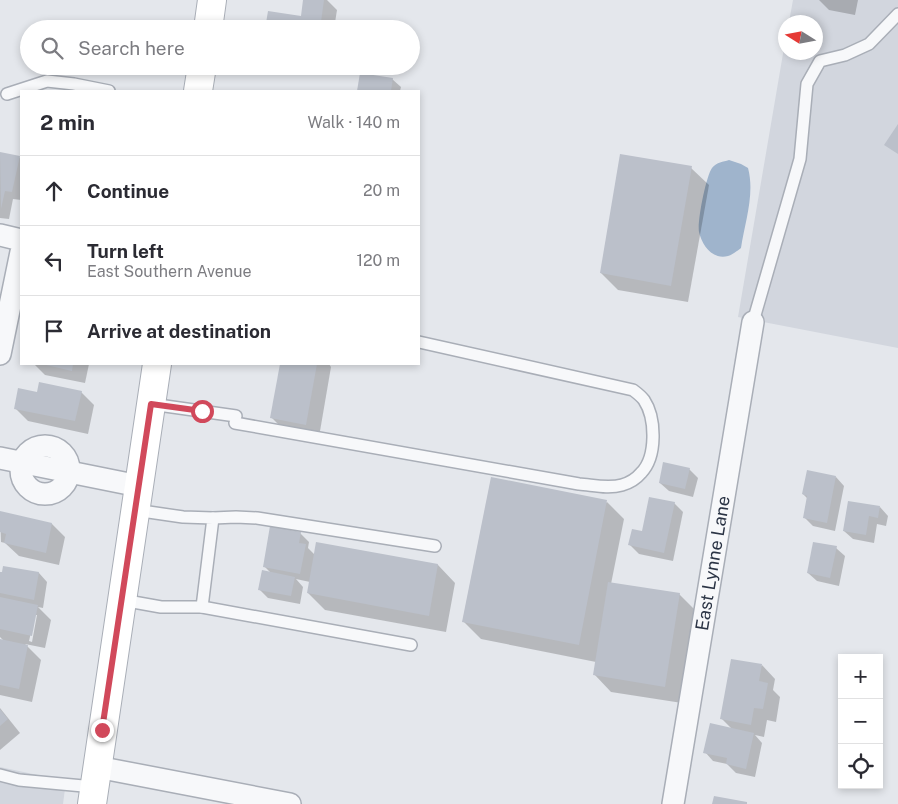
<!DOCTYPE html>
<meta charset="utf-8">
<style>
body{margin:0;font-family:"Public Sans",sans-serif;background:#f2f2f3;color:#2b2b33}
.controls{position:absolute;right:15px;bottom:15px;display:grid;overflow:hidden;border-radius:0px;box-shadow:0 2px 8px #0003}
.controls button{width:45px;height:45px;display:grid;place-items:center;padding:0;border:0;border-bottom:1px solid #e1e1e2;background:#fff;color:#2b2b33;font:25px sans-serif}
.compass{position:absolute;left:778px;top:15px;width:45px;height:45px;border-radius:50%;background:#fff;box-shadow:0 2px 8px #0003;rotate:281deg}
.stop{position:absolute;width:15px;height:15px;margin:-11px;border:4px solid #d1495b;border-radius:50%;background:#fff}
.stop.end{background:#d1495b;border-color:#fff;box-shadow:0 1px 5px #0008}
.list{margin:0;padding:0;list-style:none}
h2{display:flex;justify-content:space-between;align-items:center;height:65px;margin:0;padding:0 20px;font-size:21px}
h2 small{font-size:16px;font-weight:400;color:#7c7c81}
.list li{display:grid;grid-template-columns:32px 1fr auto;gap:15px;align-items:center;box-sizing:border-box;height:70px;padding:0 20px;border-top:1px solid #e1e1e2}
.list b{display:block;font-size:19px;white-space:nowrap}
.list p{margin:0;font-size:16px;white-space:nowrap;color:#7c7c81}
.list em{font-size:16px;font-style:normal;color:#7c7c81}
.icon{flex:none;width:28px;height:28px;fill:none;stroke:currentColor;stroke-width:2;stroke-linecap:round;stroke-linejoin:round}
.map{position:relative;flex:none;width:898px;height:804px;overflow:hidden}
.search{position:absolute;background:#fff;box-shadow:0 2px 8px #0003;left:20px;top:20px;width:400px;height:55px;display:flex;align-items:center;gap:12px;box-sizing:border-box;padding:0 18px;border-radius:28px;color:#7c7c81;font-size:19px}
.panel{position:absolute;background:#fff;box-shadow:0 2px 8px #0003;left:20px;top:90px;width:400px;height:275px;border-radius:0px}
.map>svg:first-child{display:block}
.built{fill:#d2d6de}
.water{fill:#9fb4cc}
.shadow{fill:#0003;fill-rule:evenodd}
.building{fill:#bbc0ca}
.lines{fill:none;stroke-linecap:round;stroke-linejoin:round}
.lane-casing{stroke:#a9aeb7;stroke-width:14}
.street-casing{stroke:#a9aeb7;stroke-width:24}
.secondary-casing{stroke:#a9aeb7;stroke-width:30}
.lane{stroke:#f7f8fa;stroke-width:11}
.street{stroke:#f7f8fa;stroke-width:21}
.secondary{stroke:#fff;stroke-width:28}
.route{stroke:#d1495b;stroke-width:6}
.labels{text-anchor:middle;stroke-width:4;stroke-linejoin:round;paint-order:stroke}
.street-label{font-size:18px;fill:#2b3445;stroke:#f4f6f9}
</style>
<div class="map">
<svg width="898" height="804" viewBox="0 0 898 804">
<rect width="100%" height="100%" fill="#e4e7ec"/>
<!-- built -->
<g class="built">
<path d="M793,0H898V348L738,317L785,42L786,52H816V22H789Z"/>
<path d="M0,767L66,781L63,804H0Z"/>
</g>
<!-- water -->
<path class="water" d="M729,160L741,164L748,168C755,194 745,222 741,248C737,251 732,255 728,256C712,260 702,245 699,232C697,222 706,176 712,168C717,162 723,162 729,160Z"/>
<!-- shadow -->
<g class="shadow">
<path d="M304,0H327L337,10L334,29H267L302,17Z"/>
<path d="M819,0H858L855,15L829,10Z"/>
<path d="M361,74L392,79L401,87L400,91H359Z"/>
<path d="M0,153L19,157L21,159V200L13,199L9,219L0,218Z"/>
<path d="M691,168L709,185L688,302L618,290L601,273Z"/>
<path d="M34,364H89L85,383L45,375Z"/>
<path d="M281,364H329L331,367L319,437L285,431L271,417Z"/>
<path d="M81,392L94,405L88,434L28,421L15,408L38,394Z"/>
<path d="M689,469L698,478L693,497L669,491L660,483Z"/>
<path d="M836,477L844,486L835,531L813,526L804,517L808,499L803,494Z"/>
<path d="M607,502L624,519L611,584L679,594L697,612L682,703L611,692L594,674L596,662L481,639L463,621Z"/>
<path d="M674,503L683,512L673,561L639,554L630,545Z"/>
<path d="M880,507L888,516L886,526L877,524L874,543L853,539L844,531Z"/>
<path d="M0,513L52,524L65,537L59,565L19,556L5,543L1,542Z"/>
<path d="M300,533L309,542L308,548L315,555L438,565L455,583L446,632L325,610L308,593L310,582L296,579L303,587L300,604L268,598L259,589L271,573L264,566Z"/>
<path d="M836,548L845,556L839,586L817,581L808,573Z"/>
<path d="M0,573H39L47,582L43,608L38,607L51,620L45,648L25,644L41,660L32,702L0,695V641L5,642L0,637ZM35,615H37L32,642L29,641Z"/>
<path d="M762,665L775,679L773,690L780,697L776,722L767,720L764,737L755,735L762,743L755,777L736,773L727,764L713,761L705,752L732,729L721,718Z"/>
<path d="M0,708L20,733L0,750Z"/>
</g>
<!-- building -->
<g class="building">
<path d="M303,0H324L320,29H265L268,11L301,16Z"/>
<path d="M360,73L393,78L391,91H357Z"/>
<path d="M898,124V154L884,145Z"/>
<path d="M0,152L20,156L12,192L5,191L1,209Z"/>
<path d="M620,154L692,166L671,286L600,273Z"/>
<path d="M42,364H73L72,371Z"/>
<path d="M280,364H317L306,425L270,418Z"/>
<path d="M39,382L82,391L75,421L14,409L18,388L37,392Z"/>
<path d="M663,462L690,468L685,489L659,483Z"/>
<path d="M807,470L836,476L827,523L803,518L807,496L802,494Z"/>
<path d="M491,477L607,500L579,645L462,622Z"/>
<path d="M649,497L675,502L664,553L628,545L632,529L642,531Z"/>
<path d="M848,501L880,506L878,518L869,516L866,535L843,531Z"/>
<path d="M0,511L52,523L46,553L4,543L6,534L0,532Z"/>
<path d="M270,526L301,532L299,543L306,544L300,574L263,567Z"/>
<path d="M316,542L438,564L429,616L307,593Z"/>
<path d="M813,542L837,546L830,578L807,573Z"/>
<path d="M3,566L39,572L34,600L0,593V572H2Z"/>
<path d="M262,570L295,577L291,596L258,590Z"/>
<path d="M608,582L680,593L665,687L593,675Z"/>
<path d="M0,597L38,605L32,636L0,629Z"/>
<path d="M0,639L28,645L19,689L0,685Z"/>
<path d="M731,659L762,664L759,681L768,683L763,709L754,708L751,725L720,719Z"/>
<path d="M0,709L8,719L0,726Z"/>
<path d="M710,723L754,733L746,769L726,764L727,758L703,753Z"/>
<path d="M714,796L747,802V804H712Z"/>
</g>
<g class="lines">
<defs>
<g id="lane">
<path d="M7,94L47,81L74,84L109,91"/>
<path d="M753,322L800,159L807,84L820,61L845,55L869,44L898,14"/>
<path d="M151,404L236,416"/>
<path d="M235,423L579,484C593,485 608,489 622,485C629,483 636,479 641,473C657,457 656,418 644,400C641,396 637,393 633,390L419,342"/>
<path d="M135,510L183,517L213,518L202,607"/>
<path d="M213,518L236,517L257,518L435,546"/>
<path d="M122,600L161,607H202L411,645"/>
<path d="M0,775L19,780L94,787"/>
</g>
<g id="street">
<path d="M0,235L21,240"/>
<path d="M0,354L21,252"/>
<circle cx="45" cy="470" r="24"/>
<path d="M0,458L139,486"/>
<path d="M97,767L290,804"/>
<path id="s1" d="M673,804L753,322"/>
</g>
<g id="secondary">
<path d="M208,29L212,0"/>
<path d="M198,91L202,66"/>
<path d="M92,804L157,364"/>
</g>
</defs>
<!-- lane casing -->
<use href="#lane" class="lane-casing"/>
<!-- street casing -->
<use href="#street" class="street-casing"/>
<!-- secondary casing -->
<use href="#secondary" class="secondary-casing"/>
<!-- lane -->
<use href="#lane" class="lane"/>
<!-- street -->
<use href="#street" class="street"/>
<!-- secondary -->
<use href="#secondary" class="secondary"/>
</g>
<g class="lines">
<!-- route -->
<path class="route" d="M102,730L151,404L202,411"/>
</g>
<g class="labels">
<!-- street labels -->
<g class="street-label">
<text dy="6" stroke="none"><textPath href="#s1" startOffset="244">East Lynne Lane</textPath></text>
</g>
</g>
</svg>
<div class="controls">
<button>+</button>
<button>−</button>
<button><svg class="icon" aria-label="locate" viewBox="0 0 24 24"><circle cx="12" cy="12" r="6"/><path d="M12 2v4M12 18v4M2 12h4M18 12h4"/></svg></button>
</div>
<svg class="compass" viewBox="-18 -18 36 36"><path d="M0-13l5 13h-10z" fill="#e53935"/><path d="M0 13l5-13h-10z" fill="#7c7c81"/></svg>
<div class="stop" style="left:202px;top:411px"></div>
<div class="stop end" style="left:102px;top:730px"></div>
<div class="search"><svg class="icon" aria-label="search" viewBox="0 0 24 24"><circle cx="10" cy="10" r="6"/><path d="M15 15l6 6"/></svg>Search here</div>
<section class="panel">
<h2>2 min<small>Walk · 140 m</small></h2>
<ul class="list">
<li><svg class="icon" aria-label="ahead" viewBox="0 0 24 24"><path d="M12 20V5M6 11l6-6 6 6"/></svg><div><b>Continue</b></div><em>20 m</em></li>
<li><svg class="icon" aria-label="left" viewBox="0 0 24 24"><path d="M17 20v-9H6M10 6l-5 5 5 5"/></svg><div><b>Turn left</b><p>East Southern Avenue</p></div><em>120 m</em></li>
<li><svg class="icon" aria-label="arrive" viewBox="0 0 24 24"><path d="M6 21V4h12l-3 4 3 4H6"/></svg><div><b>Arrive at destination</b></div></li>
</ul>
</section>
</div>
